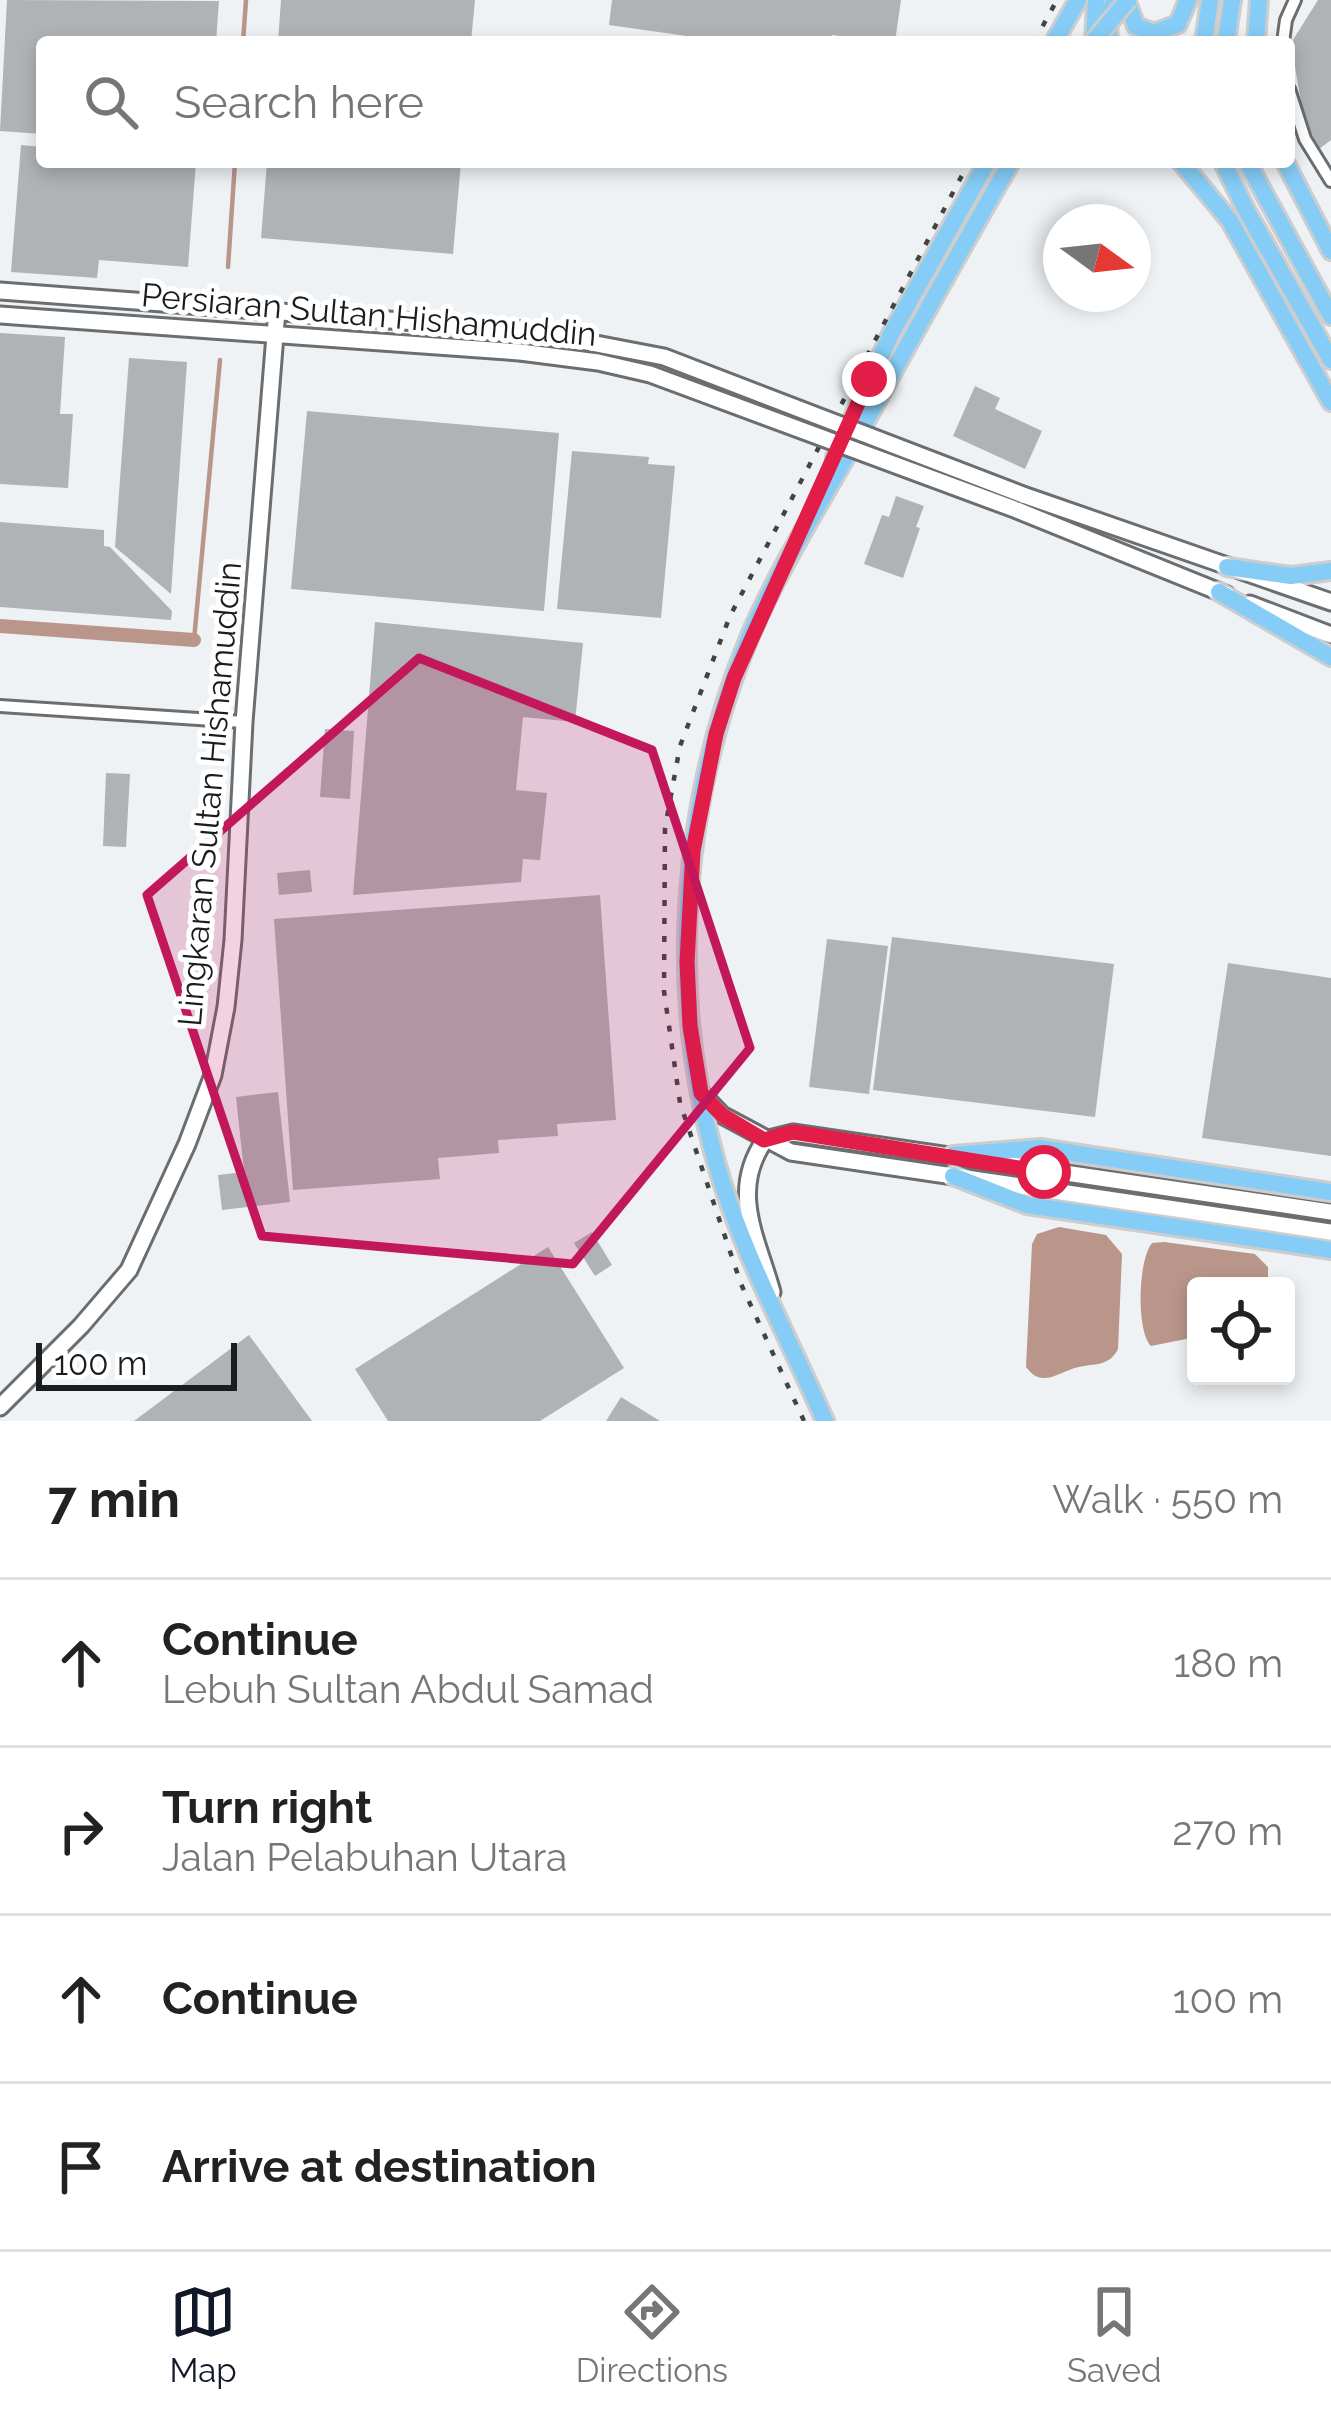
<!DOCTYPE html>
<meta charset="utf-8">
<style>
body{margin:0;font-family:Raleway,sans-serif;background:#f2f2f2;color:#222}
.controls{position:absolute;right:36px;bottom:36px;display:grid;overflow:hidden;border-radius:12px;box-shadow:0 6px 18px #0003}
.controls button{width:108px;height:108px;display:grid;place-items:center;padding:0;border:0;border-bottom:3px solid #e0e0e0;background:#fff;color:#222;font:60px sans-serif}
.compass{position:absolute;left:1043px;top:204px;width:108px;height:108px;border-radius:50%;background:#fff;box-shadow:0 6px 18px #0003;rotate:105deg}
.scale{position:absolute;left:36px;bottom:30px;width:201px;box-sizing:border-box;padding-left:12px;border:6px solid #1a1c1d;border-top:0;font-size:33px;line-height:42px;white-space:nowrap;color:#1a1c1d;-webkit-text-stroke:9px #fff;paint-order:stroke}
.stop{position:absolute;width:36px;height:36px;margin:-27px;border:9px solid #e11d48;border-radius:50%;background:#fff}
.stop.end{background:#e11d48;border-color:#fff;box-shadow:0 3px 12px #0008}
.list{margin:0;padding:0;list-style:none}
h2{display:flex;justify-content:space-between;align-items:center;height:156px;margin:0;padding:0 48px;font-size:51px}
h2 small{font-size:39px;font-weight:400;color:#767676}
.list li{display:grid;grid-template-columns:78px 1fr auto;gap:36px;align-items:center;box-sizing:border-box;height:168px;padding:0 48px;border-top:3px solid #e0e0e0}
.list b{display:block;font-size:45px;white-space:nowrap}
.list p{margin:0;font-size:39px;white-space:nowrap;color:#767676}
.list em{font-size:39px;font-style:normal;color:#767676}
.icon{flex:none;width:66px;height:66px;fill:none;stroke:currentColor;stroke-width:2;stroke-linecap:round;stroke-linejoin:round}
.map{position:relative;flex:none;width:1331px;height:1421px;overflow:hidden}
.search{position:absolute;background:#fff;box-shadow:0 6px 18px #0003;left:36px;right:36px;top:36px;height:132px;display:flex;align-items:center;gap:30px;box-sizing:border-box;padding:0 42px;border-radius:12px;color:#767676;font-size:45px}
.sheet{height:828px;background:#fff}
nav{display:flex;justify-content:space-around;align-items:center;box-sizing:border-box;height:168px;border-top:3px solid #e0e0e0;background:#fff;font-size:33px;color:#767676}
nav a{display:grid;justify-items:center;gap:6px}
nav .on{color:#111827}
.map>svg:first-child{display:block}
.water{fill:#b99689}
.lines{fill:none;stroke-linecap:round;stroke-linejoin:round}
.stream{stroke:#b99689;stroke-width:4.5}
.canal{stroke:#b99689;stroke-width:14}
.building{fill:#afb3b6}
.street-casing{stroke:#6a6e71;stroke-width:16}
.secondary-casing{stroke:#6a6e71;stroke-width:21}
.primary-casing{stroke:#cdcdcd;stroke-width:22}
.street{stroke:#fff;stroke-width:10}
.secondary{stroke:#fff;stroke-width:15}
.primary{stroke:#85cdf7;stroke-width:16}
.rail{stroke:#414344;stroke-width:4.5;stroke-dasharray:6 12;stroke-linecap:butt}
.secondary-bridge-casing{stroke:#6a6e71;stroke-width:21;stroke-linecap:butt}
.primary-bridge-casing{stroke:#cdcdcd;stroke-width:22;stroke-linecap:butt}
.secondary-bridge{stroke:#fff;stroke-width:15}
.primary-bridge{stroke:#85cdf7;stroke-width:16}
.route{stroke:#e11d48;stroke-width:15}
.marked{fill:#c2185b;fill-opacity:0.2;stroke:#c2185b;stroke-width:9;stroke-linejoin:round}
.labels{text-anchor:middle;stroke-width:10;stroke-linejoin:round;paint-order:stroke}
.street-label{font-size:33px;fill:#1a1c1d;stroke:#fff}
</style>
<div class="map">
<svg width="1331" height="1421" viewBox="0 0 1331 1421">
<rect width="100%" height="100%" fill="#eef2f5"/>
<!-- water -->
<g class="water">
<path d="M1059,1227L1106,1235L1122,1254L1118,1349C1108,1369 1091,1362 1072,1369C1054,1375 1041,1387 1026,1367L1032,1244L1037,1234Z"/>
<path d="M1164,1242L1255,1254L1268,1267V1286H1196V1337L1151,1346C1136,1331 1138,1260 1152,1243Z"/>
</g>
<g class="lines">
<!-- stream -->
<g class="stream">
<path d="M243,42L246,0"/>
<path d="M228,267L235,162"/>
<path d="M194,640L220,360"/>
</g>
<!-- canal -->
<path class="canal" d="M0,626L194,640"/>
</g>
<!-- building -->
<g class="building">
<path d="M7,0L219,1L216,42H42V134L0,131Z"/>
<path d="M281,0H475L471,42H278Z"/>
<path d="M612,0H901L895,42L832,35L831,42H729L609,25Z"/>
<path d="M1318,0H1331V140L1319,149L1304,120L1291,43Z"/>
<path d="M21,145L42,147V162H196L188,267L99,260L97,278L11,272Z"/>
<path d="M267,162H461L453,254L261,238Z"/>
<path d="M0,333L65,337L60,414H73L68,488L0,484Z"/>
<path d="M129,358L187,362L171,594L115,547Z"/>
<path d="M975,386L1000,398L995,409L1042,431L1025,469L953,436Z"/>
<path d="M307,411L559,433L544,611L291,589Z"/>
<path d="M572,451L649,457L648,464L675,466L661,618L557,609Z"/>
<path d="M896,496L924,506L916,527L920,528L903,578L864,564L882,515L889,517Z"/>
<path d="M0,522L104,530V546L110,547L172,611L171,620L0,607Z"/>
<path d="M375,622L583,643L575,722L523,717L516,790L547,793L540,860L523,859L521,882L353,895Z"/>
<path d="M325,729L354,731L350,799L320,797Z"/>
<path d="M106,773L130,774L126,847L103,846Z"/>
<path d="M310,870L312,892L279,895L277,873Z"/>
<path d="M600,895L616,1120L557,1124L558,1136L498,1140L499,1153L438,1158L440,1179L293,1190L274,919Z"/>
<path d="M892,937L1114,964L1095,1117L873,1090Z"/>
<path d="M827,939L888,946L869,1094L809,1087Z"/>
<path d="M1228,963L1331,978V1156L1202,1138Z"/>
<path d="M278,1092L290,1202L222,1210L218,1175L244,1172L236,1097Z"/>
<path d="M592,1232L612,1265L595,1276L574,1243Z"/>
<path d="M548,1247L624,1368L540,1421H388L355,1369Z"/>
<path d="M249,1335L312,1421H134Z"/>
<path d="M621,1397L660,1421H606Z"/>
</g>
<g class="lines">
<defs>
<g id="street">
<path d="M1283,42L1286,20L1295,0"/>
<path d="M1289,89L1305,139L1331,181"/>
<path d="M0,706L244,722"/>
</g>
<g id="secondary">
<path d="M0,291L523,330"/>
<path d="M0,315L520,352"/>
<path d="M1023,495L1331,602"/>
<path d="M1017,510L1227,595"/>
<path d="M1250,604L1331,635"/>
<path d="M701,1093L722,1115L791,1152L1331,1232"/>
<path d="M772,1292C757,1238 729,1191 765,1140L793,1133L1331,1212"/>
<path d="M0,1407L81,1326L129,1270L187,1144L213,1075L226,1007L233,940L244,722L277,310"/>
</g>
<g id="primary">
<path d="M1126,0L1136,26L1154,33L1178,24L1188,0"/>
<path d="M1054,42L1078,0"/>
<path d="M1094,42L1096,0"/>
<path d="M1109,42L1108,21L1114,0"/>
<path d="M1204,42L1210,0"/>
<path d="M1226,42L1232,0"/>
<path d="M1256,42L1259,0"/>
<path d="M1181,162L1230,221L1331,402"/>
<path d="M1223,162L1246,210L1331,360"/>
<path d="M1247,162L1331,316"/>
<path d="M1285,162L1331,251"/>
<path d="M835,457L891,334L987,162"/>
<path d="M1227,567L1291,576L1331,571"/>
<path d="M1219,592L1331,657"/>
<path d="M953,1155L1040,1148L1331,1192"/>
<path d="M953,1176L1027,1205L1331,1250"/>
<path d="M825,1421C788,1336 741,1251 716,1162C667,991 681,802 749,638C778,569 820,504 856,439C907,346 958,254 1011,162"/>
</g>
</defs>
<!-- street casing -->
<use href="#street" class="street-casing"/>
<!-- secondary casing -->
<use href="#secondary" class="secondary-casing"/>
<!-- primary casing -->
<use href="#primary" class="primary-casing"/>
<!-- street -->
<use href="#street" class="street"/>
<!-- secondary -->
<use href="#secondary" class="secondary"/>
<!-- primary -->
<use href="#primary" class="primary"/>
<!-- rail -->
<g class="rail">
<path d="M1034,42L1057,0"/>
<path d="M804,1421L741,1284L680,1103L664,991L665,828L680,746L730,616L969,162"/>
</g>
<defs>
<g id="secondary-bridge">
<path d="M523,330L664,357L1023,495"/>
<path d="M520,352L598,362L650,374L1017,510"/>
</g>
<path id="primary-bridge" d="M1093,42L1128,0"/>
</defs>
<!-- secondary-bridge casing -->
<use href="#secondary-bridge" class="secondary-bridge-casing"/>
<!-- primary-bridge casing -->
<use href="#primary-bridge" class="primary-bridge-casing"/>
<!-- secondary-bridge -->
<use href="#secondary-bridge" class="secondary-bridge"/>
<!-- primary-bridge -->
<use href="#primary-bridge" class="primary-bridge"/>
</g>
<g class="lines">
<!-- route -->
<path class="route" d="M869,379L734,678L716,734L693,851L687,962L690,1026L701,1093L722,1115L764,1140L793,1132L1044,1172"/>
</g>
<!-- marked area -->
<path class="marked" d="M419,658L652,750L750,1048L573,1264L262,1236L147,895Z"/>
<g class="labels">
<!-- street labels -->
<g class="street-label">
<text transform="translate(369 314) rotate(5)" y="12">Persiaran Sultan Hishamuddin</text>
<text transform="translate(209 794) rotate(-85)" y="12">Lingkaran Sultan Hishamuddin</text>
</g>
</g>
</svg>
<div class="controls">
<button><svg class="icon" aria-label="locate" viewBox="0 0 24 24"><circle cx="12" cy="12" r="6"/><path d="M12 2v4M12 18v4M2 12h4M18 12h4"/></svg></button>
</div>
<svg class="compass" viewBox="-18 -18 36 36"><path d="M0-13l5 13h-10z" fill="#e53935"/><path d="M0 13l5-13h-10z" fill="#767676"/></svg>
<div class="scale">100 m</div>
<div class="stop" style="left:1044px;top:1172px"></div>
<div class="stop end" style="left:869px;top:379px"></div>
<div class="search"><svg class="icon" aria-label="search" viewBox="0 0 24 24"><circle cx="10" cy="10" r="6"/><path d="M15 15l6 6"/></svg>Search here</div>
</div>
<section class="sheet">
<h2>7 min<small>Walk · 550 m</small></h2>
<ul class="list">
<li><svg class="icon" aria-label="ahead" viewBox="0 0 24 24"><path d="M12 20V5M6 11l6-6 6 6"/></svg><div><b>Continue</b><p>Lebuh Sultan Abdul Samad</p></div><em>180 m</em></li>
<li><svg class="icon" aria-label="right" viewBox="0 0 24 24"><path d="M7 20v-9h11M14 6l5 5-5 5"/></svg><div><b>Turn right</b><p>Jalan Pelabuhan Utara</p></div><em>270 m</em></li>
<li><svg class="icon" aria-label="ahead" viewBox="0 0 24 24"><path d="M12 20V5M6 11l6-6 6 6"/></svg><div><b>Continue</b></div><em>100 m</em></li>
<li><svg class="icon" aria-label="arrive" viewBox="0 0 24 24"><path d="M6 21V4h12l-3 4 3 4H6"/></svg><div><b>Arrive at destination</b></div></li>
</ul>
</section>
<nav>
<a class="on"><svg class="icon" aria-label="map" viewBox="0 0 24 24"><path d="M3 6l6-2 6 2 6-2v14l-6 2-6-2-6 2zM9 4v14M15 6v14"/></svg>Map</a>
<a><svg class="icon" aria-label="directions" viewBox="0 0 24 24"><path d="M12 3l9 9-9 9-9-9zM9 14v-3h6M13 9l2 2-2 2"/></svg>Directions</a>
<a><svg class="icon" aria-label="saved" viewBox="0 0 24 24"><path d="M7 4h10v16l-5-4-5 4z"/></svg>Saved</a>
</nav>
